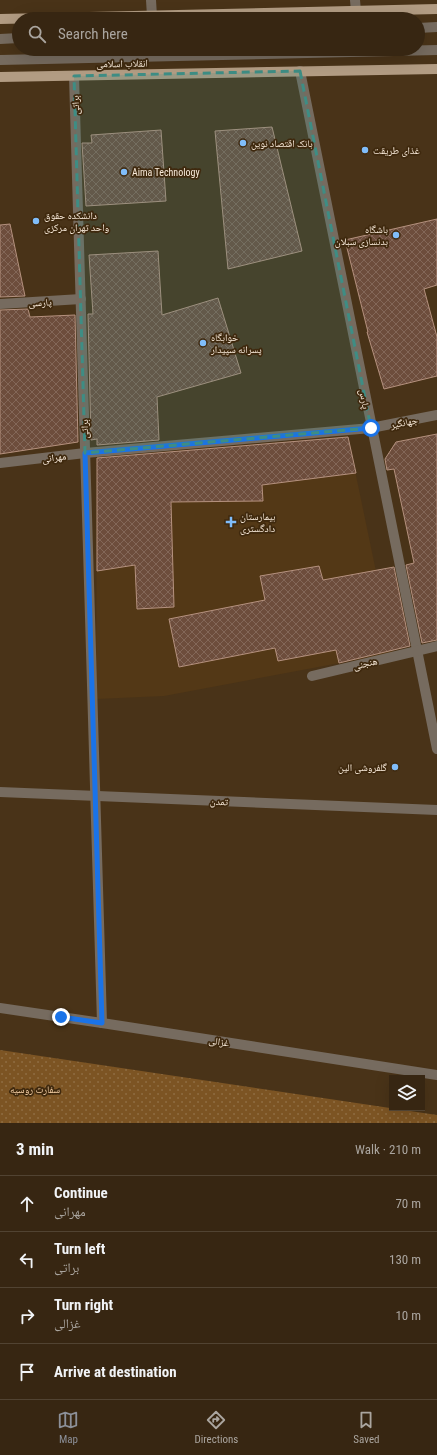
<!DOCTYPE html>
<meta charset="utf-8">
<style>
body{margin:0;font-family:"Roboto Condensed","Noto Naskh Arabic",sans-serif;background:#423220;color:#f1f3f6}
.controls{position:absolute;right:12px;bottom:12px;display:grid;overflow:hidden;border-radius:0px;box-shadow:0 4px 16px #0002}
.controls button{width:36px;height:36px;display:grid;place-items:center;padding:0;border:0;border-bottom:1px solid #514332;background:#372612;color:#f1f3f6;font:20px sans-serif}
.stop{position:absolute;width:12px;height:12px;margin:-9px;border:3px solid #1a73e8;border-radius:50%;background:#fff}
.stop.end{background:#1a73e8;border-color:#fff;box-shadow:0 1px 4px #0008}
.list{margin:0;padding:0;list-style:none}
h2{display:flex;justify-content:space-between;align-items:center;height:52px;margin:0;padding:0 16px;font-size:17px}
h2 small{font-size:13px;font-weight:400;color:#aaa59f}
.list li{display:grid;grid-template-columns:26px 1fr auto;gap:12px;align-items:center;box-sizing:border-box;height:56px;padding:0 16px;border-top:1px solid #514332}
.list b{display:block;font-size:15px;white-space:nowrap}
.list p{margin:0;font-size:13px;white-space:nowrap;color:#aaa59f}
.list em{font-size:13px;font-style:normal;color:#aaa59f}
.icon{flex:none;width:22px;height:22px;fill:none;stroke:currentColor;stroke-width:2;stroke-linecap:round;stroke-linejoin:round}
.map{position:relative;flex:none;width:437px;height:1123px;overflow:hidden}
.search{position:absolute;background:#372612;box-shadow:0 4px 16px #0002;left:12px;right:12px;top:12px;height:44px;display:flex;align-items:center;gap:10px;box-sizing:border-box;padding:0 14px;border-radius:22px;color:#aaa59f;font-size:15px}
.sheet{height:276px;background:#372612}
nav{display:flex;justify-content:space-around;align-items:center;box-sizing:border-box;height:56px;border-top:1px solid #514332;background:#372612;font-size:11px;color:#aaa59f}
nav a{display:grid;justify-items:center;gap:2px}
nav .on{color:#8c9099}
.map>svg:first-child{display:block}
.built{fill:#533816}
.garden{fill:url(#garden-dots)}
.building{fill:url(#building-cross-hatch);stroke:#b5917e}
.lines{fill:none;stroke-linecap:round;stroke-linejoin:round}
.minor{stroke:#766b5f;stroke-width:10}
.major{stroke:#b29c83;stroke-width:10}
.route{stroke:#1a73e8;stroke-width:5}
.marked{fill:#3e8d84;fill-opacity:0.2;stroke:#3e8d84;stroke-width:3;stroke-dasharray:8 5;stroke-linejoin:round}
.poi-dot{fill:#80bdfa;stroke:#3f290e;stroke-width:1.5}
.labels{text-anchor:middle;stroke-width:3.5;stroke-linejoin:round;paint-order:stroke}
.street-label{font-size:10px;fill:#f9ebdb;stroke:#3f290e}
.poi-label{font-size:10px;fill:#f9ebdb;stroke:#3f290e;text-anchor:start}
.park-label{font-size:10px;fill:#f6d0a6;stroke:#3f290e}
</style>
<div class="map">
<svg width="437" height="1123" viewBox="0 0 437 1123">
<defs>
<pattern id="garden-dots" width="8" height="8" patternUnits="userSpaceOnUse"><rect width="8" height="8" fill="#7c5423"/><path d="M2 2h.1M6 6h.1" fill="none" stroke="#8f6d42" stroke-width="1.8" stroke-linecap="round"/></pattern>
<pattern id="building-cross-hatch" width="8" height="8" patternUnits="userSpaceOnUse"><rect width="8" height="8" fill="#6d4d3c"/><path d="M0 0l8 8M0 8l8-8" fill="none" stroke="#836758"/></pattern>
</defs>
<rect width="100%" height="100%" fill="#493318"/>
<!-- built -->
<path class="built" d="M348,437L393,653L164,696L96,699L97,457Z"/>
<!-- garden -->
<path class="garden" d="M0,1050L437,1115V1123H0Z"/>
<!-- building -->
<g class="building">
<path d="M272,127L302,251L228,269L215,131Z"/>
<path d="M161,130L166,201L86,206L82,143H92L91,135Z"/>
<path d="M437,219V285L424,289L437,337V376L384,389L367,332H368L345,240Z"/>
<path d="M10,224L25,296L0,297V225Z"/>
<path d="M158,251L162,315L218,298L241,373L157,397L159,440L97,445V439L91,440L88,314H93L89,255Z"/>
<path d="M28,309L30,317L75,315L78,442L0,454V310Z"/>
<path d="M437,434V640L422,643L406,565L414,563L394,469L387,470L385,459L396,442Z"/>
<path d="M348,437L356,473L262,485L263,501L171,502L174,607L137,609L135,565L97,571V458Z"/>
<path d="M319,566L323,580L394,567L410,646L339,663L336,650L278,661L275,648L179,667L169,619L265,600L260,576Z"/>
</g>
<g class="lines">
<!-- minor -->
<g class="minor">
<path d="M151,0L152,16"/>
<path d="M355,0L356,11"/>
<path d="M418,28L437,27"/>
<path d="M0,39L19,38"/>
<path d="M0,60L437,50"/>
<path d="M300,71L437,749"/>
<path d="M74,76L102,1023"/>
<path d="M0,304L81,299"/>
<path d="M0,463L85,453L371,428L437,415"/>
<path d="M312,676L437,646"/>
<path d="M0,792L437,810"/>
<path d="M0,1008L102,1023L437,1075"/>
</g>
<!-- major -->
<g class="major">
<path d="M0,19L437,9"/>
<path d="M0,77L437,69"/>
</g>
</g>
<g class="lines">
<!-- route -->
<path class="route" d="M61,1017L102,1023L85,453L371,428"/>
</g>
<!-- marked area -->
<path class="marked" d="M300,71L371,428L85,453L74,76Z"/>
<!-- markers -->
<g class="poi-dot">
<circle cx="243" cy="143" r="4"/>
<circle cx="365" cy="150" r="4"/>
<circle cx="124" cy="172" r="4"/>
<circle cx="36" cy="221" r="4"/>
<circle cx="396" cy="235" r="4"/>
<circle cx="203" cy="343" r="4"/>
<path d="M229 516h4v4h4v4h-4v4h-4v-4h-4v-4h4z"/>
<circle cx="395" cy="767" r="4"/>
</g>
<g class="labels">
<!-- street labels -->
<g class="street-label">
<text transform="translate(122 63) rotate(-1)" y="4">انقلاب اسلامی</text>
<text transform="translate(75 105) rotate(-92)" y="4">براتی</text>
<text transform="translate(40 302) rotate(-3)" y="4">پارسی</text>
<text transform="translate(365 399) rotate(79)" y="4">پارس</text>
<text transform="translate(404 422) rotate(-11)" y="4">جهانگیر</text>
<text transform="translate(84 429) rotate(-91)" y="4">براتی</text>
<text transform="translate(54 457) rotate(-7)" y="4">مهرانی</text>
<text transform="translate(365 663) rotate(-14)" y="4">هنجنی</text>
<text transform="translate(219 801) rotate(2)" y="4">تمدن</text>
<text transform="translate(219 1041) rotate(9)" y="4">غزالی</text>
</g>
<!-- poi labels -->
<g class="poi-label">
<text x="251" y="147">بانک اقتصاد نوین</text>
<text x="373" y="154">غذای طریقت</text>
<text x="132" y="176">Aima Technology</text>
<text x="44" y="219">دانشکده حقوق<tspan x="44" dy="12">واحد تهران مرکزی</tspan></text>
<text x="388" y="233" text-anchor="end">باشگاه<tspan x="388" dy="12">بدنسازی سبلان</tspan></text>
<text x="211" y="341">خوابگاه<tspan x="211" dy="12">پسرانه سپیدار</tspan></text>
<text x="240" y="520">بیمارستان<tspan x="240" dy="12">دادگستری</tspan></text>
<text x="387" y="771" text-anchor="end">گلفروشی الین</text>
</g>
<!-- park labels -->
<g class="park-label">
<text x="35" y="1093">سفارت روسیه</text>
</g>
</g>
</svg>
<div class="controls">
<button><svg class="icon" aria-label="layers" viewBox="0 0 24 24"><path d="M12 4l9 5-9 5-9-5zM3 14l9 5 9-5"/></svg></button>
</div>
<div class="stop" style="left:371px;top:428px"></div>
<div class="stop end" style="left:61px;top:1017px"></div>
<div class="search"><svg class="icon" aria-label="search" viewBox="0 0 24 24"><circle cx="10" cy="10" r="6"/><path d="M15 15l6 6"/></svg>Search here</div>
</div>
<section class="sheet">
<h2>3 min<small>Walk · 210 m</small></h2>
<ul class="list">
<li><svg class="icon" aria-label="ahead" viewBox="0 0 24 24"><path d="M12 20V5M6 11l6-6 6 6"/></svg><div><b>Continue</b><p>مهرانی</p></div><em>70 m</em></li>
<li><svg class="icon" aria-label="left" viewBox="0 0 24 24"><path d="M17 20v-9H6M10 6l-5 5 5 5"/></svg><div><b>Turn left</b><p>براتی</p></div><em>130 m</em></li>
<li><svg class="icon" aria-label="right" viewBox="0 0 24 24"><path d="M7 20v-9h11M14 6l5 5-5 5"/></svg><div><b>Turn right</b><p>غزالی</p></div><em>10 m</em></li>
<li><svg class="icon" aria-label="arrive" viewBox="0 0 24 24"><path d="M6 21V4h12l-3 4 3 4H6"/></svg><div><b>Arrive at destination</b></div></li>
</ul>
</section>
<nav>
<a class="on"><svg class="icon" aria-label="map" viewBox="0 0 24 24"><path d="M3 6l6-2 6 2 6-2v14l-6 2-6-2-6 2zM9 4v14M15 6v14"/></svg>Map</a>
<a><svg class="icon" aria-label="directions" viewBox="0 0 24 24"><path d="M12 3l9 9-9 9-9-9zM9 14v-3h6M13 9l2 2-2 2"/></svg>Directions</a>
<a><svg class="icon" aria-label="saved" viewBox="0 0 24 24"><path d="M7 4h10v16l-5-4-5 4z"/></svg>Saved</a>
</nav>
